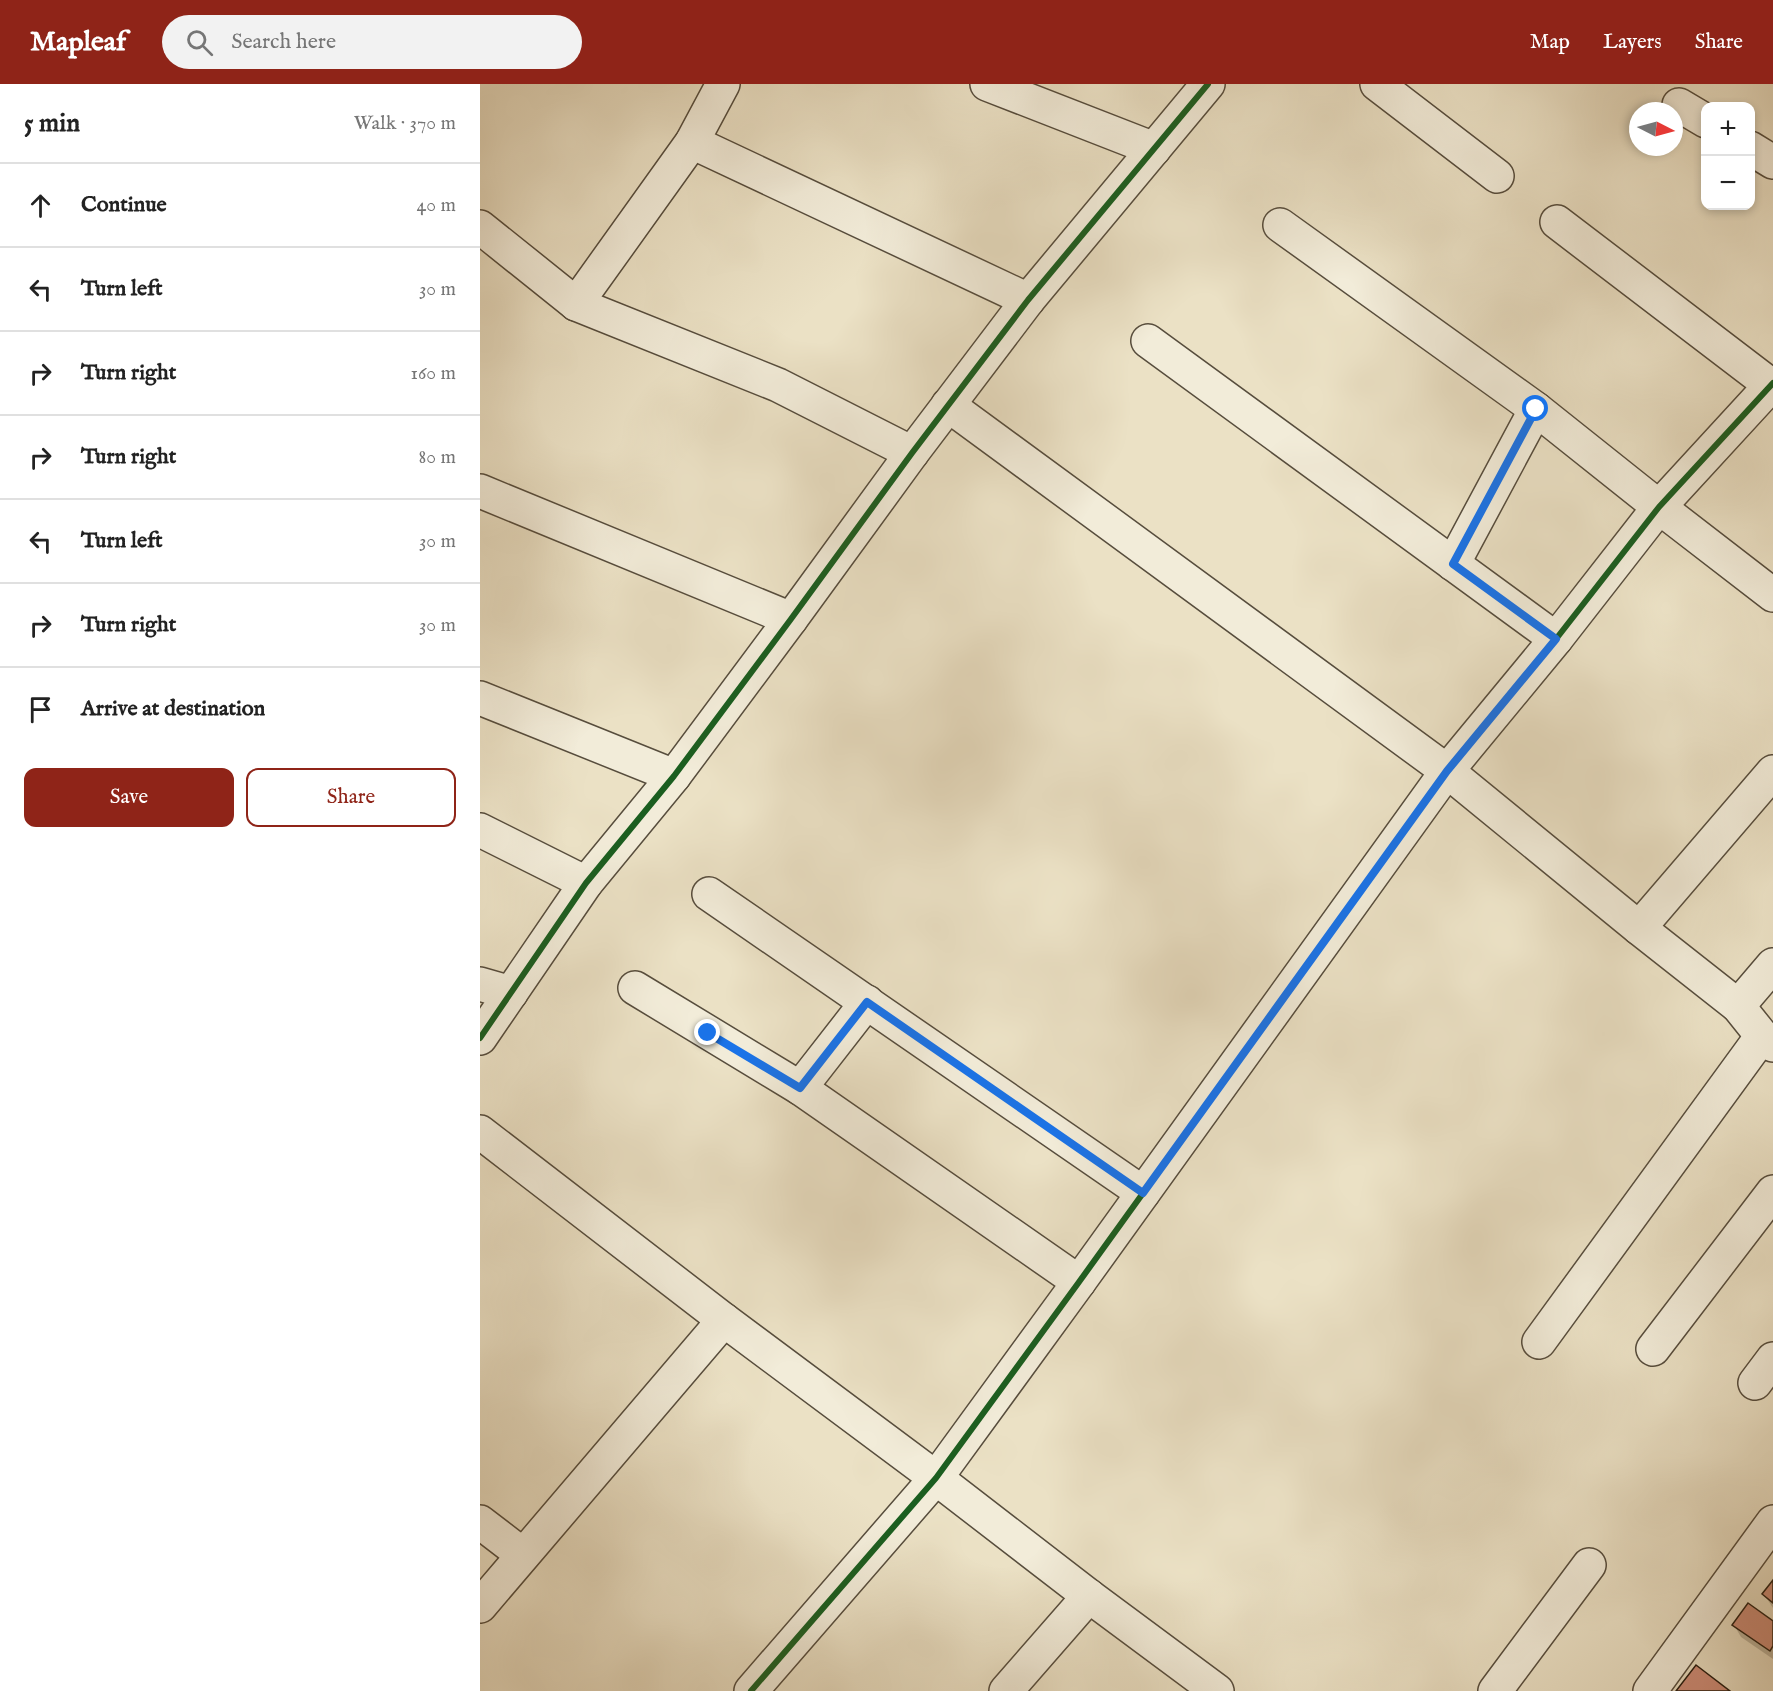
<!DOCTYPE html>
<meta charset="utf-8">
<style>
body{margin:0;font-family:"IM FELL English",serif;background:#f2f2f2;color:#222}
.controls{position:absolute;right:18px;top:18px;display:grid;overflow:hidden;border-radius:12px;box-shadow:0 3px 9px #0003}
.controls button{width:54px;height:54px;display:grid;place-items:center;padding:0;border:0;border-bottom:2px solid #e0e0e0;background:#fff;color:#222;font:30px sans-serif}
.compass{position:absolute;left:1149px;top:18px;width:54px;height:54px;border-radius:50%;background:#fff;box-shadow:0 3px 9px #0003;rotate:96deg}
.stop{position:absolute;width:18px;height:18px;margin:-14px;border:4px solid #1a73e8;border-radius:50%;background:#fff}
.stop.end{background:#1a73e8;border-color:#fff;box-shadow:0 2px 6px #0008}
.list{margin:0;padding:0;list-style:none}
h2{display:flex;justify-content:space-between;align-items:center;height:78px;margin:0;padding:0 24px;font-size:26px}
h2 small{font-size:20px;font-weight:400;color:#767676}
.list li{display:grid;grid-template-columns:39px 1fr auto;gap:18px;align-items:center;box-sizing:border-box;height:84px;padding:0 24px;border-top:2px solid #e0e0e0}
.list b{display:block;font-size:22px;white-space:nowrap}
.list em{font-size:20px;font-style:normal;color:#767676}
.actions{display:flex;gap:12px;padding:18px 24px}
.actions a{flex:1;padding:14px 0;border:2px solid #8f2418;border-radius:12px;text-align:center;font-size:21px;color:#8f2418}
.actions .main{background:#8f2418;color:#fff}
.icon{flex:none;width:33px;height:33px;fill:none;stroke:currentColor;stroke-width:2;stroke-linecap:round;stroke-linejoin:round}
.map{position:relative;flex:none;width:1293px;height:1607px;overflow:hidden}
header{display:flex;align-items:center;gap:36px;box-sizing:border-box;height:84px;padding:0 30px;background:#8f2418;color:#fff}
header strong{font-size:28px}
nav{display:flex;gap:33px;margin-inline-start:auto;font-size:21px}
.search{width:420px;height:54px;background:#f2f2f2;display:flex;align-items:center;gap:15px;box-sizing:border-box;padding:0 21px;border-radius:33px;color:#767676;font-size:22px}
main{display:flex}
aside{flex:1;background:#fff}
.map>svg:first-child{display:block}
.shadow{fill:#0003}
.building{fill:#ce8d79;stroke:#261c10;stroke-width:1.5}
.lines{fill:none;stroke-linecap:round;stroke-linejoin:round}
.minor-casing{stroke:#574d3d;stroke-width:36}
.minor{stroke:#f2ecd9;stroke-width:33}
.cycleway-casing{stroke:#f2ecd9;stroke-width:10}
.cycleway{stroke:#1b5e20;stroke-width:6}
.route{stroke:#1a73e8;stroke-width:8}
</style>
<header>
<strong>Mapleaf</strong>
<div class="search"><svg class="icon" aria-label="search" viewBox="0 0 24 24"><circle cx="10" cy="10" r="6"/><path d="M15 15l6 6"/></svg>Search here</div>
<nav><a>Map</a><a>Layers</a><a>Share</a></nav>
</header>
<main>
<aside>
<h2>5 min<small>Walk · 370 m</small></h2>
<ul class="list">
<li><svg class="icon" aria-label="ahead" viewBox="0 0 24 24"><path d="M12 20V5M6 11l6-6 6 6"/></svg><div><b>Continue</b></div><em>40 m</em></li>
<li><svg class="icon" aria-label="left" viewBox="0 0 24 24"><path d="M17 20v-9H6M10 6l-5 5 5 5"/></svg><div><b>Turn left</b></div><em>30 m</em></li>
<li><svg class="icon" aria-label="right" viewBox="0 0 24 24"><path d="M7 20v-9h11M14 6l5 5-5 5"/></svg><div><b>Turn right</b></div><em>160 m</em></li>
<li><svg class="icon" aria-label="right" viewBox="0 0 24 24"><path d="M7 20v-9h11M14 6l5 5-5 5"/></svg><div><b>Turn right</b></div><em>80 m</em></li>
<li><svg class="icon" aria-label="left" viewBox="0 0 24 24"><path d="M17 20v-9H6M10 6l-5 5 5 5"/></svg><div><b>Turn left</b></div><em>30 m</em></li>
<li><svg class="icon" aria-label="right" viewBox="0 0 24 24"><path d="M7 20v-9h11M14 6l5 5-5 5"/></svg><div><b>Turn right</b></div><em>30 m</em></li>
<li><svg class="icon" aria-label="arrive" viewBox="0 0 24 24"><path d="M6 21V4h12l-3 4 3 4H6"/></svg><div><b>Arrive at destination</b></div></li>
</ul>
<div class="actions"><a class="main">Save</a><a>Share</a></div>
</aside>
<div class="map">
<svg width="1293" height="1607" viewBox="0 0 1293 1607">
<rect width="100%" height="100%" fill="#ebe1c5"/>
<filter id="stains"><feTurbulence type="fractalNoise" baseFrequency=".00333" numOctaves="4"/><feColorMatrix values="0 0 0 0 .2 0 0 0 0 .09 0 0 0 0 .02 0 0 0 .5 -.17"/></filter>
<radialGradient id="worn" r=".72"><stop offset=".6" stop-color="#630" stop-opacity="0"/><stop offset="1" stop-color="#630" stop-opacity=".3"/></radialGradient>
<!-- shadow -->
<g class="shadow">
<path d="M1293,1498V1524L1284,1510Z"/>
<path d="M1293,1538V1575L1261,1553L1254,1541Z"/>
</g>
<!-- building -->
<g class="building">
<path d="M1293,1496V1519L1282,1510Z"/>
<path d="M1268,1519L1293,1537V1562L1290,1567L1252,1541Z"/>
<path d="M1216,1581L1250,1607H1196Z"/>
</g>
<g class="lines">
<defs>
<g id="minor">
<path d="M507,0L674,65"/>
<path d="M897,0L1017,92"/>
<path d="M1199,21L1226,37"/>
<path d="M212,58L548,216"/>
<path d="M1270,64L1293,78"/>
<path d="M1077,138L1293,303"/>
<path d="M800,141L1056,325L1179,423L1293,511"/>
<path d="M0,143L96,220L298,301L432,369"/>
<path d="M96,220L212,58L243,0"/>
<path d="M668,257L1076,555"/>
<path d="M468,321L967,687L1159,844L1258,922L1282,952L1293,961"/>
<path d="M0,407L311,535"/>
<path d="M973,480L1056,325"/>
<path d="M0,614L194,692"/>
<path d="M0,746L106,799"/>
<path d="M229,810L663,1109"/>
<path d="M1159,844L1293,688"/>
<path d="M0,900L31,909"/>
<path d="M155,904L320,1004L599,1198"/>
<path d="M1258,922L1293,881"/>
<path d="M0,954L106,799L194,692L311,535L432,369L548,216L728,0"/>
<path d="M320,1004L387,918"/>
<path d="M0,1048L244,1236L0,1522"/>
<path d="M244,1236L456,1394L609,1512L737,1607"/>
<path d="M1059,1258L1282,952"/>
<path d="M1173,1265L1293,1108"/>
<path d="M1275,1299L1293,1275"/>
<path d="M0,1438L43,1471"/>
<path d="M271,1607L456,1394L599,1198L967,687L1076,555L1179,423L1293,299"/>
<path d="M526,1607L609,1512"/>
<path d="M1015,1607L1109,1481"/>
<path d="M1170,1607L1293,1438"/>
</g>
</defs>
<!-- minor casing -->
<use href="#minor" class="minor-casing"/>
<!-- minor -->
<use href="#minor" class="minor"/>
<defs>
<g id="cycleway">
<path d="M0,954L106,799L194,692L311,535L432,369L548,216L728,0"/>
<path d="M271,1607L456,1394L599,1198L967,687L1076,555L1179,423L1293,299"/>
</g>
</defs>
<!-- cycleway casing -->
<use href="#cycleway" class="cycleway-casing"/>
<!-- cycleway -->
<use href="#cycleway" class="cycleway"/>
</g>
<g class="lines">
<!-- route -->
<path class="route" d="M228,949L320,1004L387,918L663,1109L967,687L1076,555L973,480L1056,325"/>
</g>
<rect width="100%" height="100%" filter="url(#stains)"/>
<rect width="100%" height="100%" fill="url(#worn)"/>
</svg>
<div class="controls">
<button>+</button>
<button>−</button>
</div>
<svg class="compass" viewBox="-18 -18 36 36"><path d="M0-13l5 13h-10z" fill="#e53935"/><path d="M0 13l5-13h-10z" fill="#767676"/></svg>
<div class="stop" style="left:1056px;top:325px"></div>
<div class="stop end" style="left:228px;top:949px"></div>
</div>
</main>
